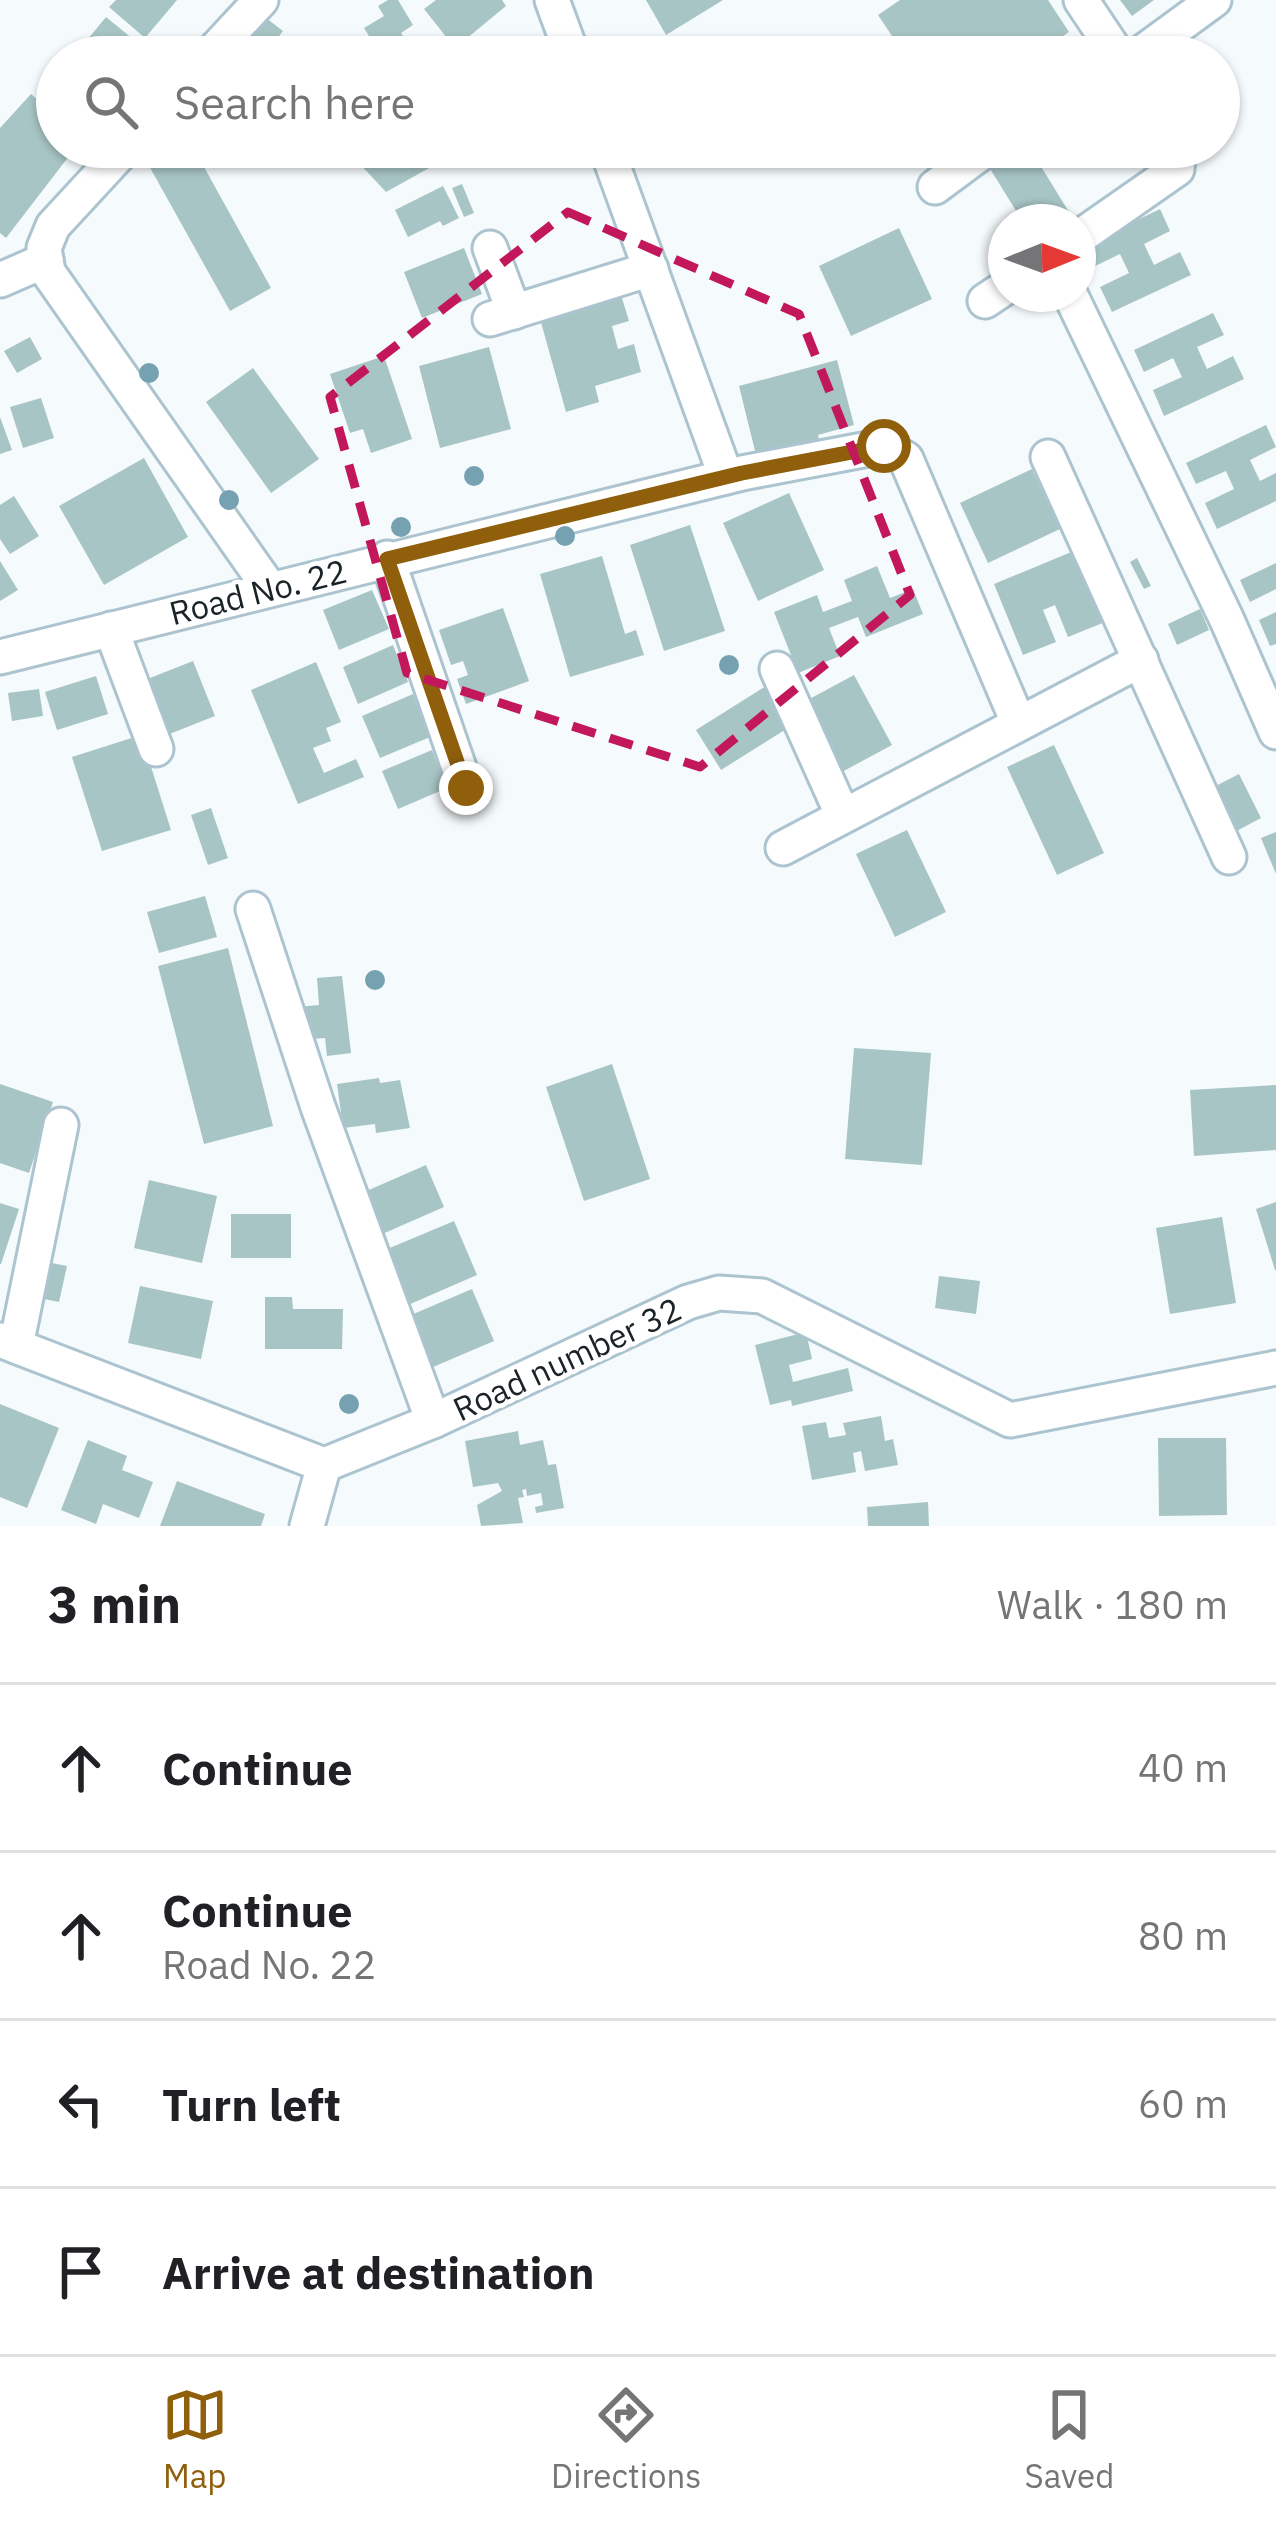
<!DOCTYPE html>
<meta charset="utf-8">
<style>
body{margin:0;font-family:"IBM Plex Sans",sans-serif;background:#f6f6f6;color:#202124}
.compass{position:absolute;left:988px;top:204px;width:108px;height:108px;border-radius:50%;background:#fff;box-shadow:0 3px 9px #0004;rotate:89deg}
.stop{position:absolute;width:36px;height:36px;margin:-27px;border:9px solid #8f5f0b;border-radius:50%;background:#fff}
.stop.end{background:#8f5f0b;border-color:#fff;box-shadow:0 3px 12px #0008}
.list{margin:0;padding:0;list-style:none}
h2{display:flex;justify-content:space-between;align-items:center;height:156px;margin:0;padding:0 48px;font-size:51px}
h2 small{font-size:39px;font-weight:400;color:#757577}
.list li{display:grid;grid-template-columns:78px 1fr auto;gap:36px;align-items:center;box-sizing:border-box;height:168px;padding:0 48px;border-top:3px solid #e0e0e0}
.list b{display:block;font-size:45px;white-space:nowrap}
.list p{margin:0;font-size:39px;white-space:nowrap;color:#757577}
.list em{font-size:39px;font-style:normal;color:#757577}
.icon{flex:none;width:66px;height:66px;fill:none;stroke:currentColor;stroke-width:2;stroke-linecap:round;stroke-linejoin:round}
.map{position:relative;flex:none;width:1276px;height:1526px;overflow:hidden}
.search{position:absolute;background:#fff;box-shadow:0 3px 9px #0004;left:36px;right:36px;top:36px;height:132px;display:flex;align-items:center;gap:30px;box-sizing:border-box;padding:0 42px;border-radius:66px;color:#757577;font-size:45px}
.sheet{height:828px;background:#fff}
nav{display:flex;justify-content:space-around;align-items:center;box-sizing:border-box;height:168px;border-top:3px solid #e0e0e0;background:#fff;font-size:33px;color:#757577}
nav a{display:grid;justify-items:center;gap:6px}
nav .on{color:#8f5f0b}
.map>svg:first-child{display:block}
.building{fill:#a8c5c5}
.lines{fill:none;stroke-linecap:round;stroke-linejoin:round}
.minor-casing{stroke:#acc4cf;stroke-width:39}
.minor{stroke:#fff;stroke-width:33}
.tree{fill:#75a1b0}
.route{stroke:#8f5f0b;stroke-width:15}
.marked{fill:none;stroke:#c2185b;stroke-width:9;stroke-dasharray:24 15;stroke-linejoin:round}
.labels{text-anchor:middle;stroke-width:9;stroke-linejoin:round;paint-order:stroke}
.street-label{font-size:33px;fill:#1a2327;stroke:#fff}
</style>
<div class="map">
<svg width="1276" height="1526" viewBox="0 0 1276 1526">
<rect width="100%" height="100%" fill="#f5fafc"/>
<!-- building -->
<g class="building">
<path d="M116,0H177L145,38L109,7Z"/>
<path d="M388,0H398L413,25L401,33L410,47L395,57H382L364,28L384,16L378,6Z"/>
<path d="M436,0H502L506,6L455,48L424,9Z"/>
<path d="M646,0H723L666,35Z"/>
<path d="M900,0H1048L1069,32L1032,57H906L878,15Z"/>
<path d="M1120,0H1154L1132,16Z"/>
<path d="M106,17L144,48L137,57H73Z"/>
<path d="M266,18L283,31L263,57H235Z"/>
<path d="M31,94L57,117V147H76L6,238L0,233V128Z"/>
<path d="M179,147H193L271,288L230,311L148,164Z"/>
<path d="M380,147H467L386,192L357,161Z"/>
<path d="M1021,147H1029L1069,212L1052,222H1023L989,167Z"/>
<path d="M462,184L474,213L464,217L452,188Z"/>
<path d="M443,186L459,218L443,226L440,221L408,237L395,210Z"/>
<path d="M1160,209L1170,231L1144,244L1154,265L1180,252L1191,275L1112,312L1100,287L1129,273L1120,254L1091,268L1081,247Z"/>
<path d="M899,228L932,299L851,336L819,266Z"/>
<path d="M464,248L482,294L422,318L404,272Z"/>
<path d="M618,285L629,321L612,326L618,349L634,344L641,372L595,386L599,402L566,412L537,308Z"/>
<path d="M1213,313L1224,335L1197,347L1207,369L1233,356L1244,379L1164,416L1153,390L1182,377L1173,358L1144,372L1134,350Z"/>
<path d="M30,337L42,359L17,373L4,351Z"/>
<path d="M489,347L511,429L440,448L419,366Z"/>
<path d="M384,356L412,439L371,453L363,429L350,433L330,374Z"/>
<path d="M837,360L854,425L818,435L822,450L756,455L739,386Z"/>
<path d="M253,368L319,459L271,493L206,402Z"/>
<path d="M41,398L54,438L23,448L10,407Z"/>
<path d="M0,417L12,450L0,454Z"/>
<path d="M1266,425L1276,447L1250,460L1260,481L1276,473V501L1217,529L1205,503L1234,489L1226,471L1196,484L1186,463Z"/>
<path d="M144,458L188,537L104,585L59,506Z"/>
<path d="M1032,469L1060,529L988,563L960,503Z"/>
<path d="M789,493L824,570L758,601L723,523Z"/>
<path d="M14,496L39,536L10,554L0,539V505Z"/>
<path d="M690,525L725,631L664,651L630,545Z"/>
<path d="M1076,550L1105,622L1068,637L1055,605L1043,610L1056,642L1023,655L994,584Z"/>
<path d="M602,556L625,634L636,630L644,655L570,677L540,574Z"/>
<path d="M1137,558L1151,586L1144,589L1130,562Z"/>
<path d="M0,561L18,590L0,601Z"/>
<path d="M1276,563V589L1250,602L1240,580Z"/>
<path d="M877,566L890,598L913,589L923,614L866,637L858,617L829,628L840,656L798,673L774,612L817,595L823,612L852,601L844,580Z"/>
<path d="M372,590L389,629L339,650L323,610Z"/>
<path d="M503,608L529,681L466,704L457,679L468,675L463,661L451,665L439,630Z"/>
<path d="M1200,609L1209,630L1177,645L1168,624Z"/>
<path d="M1276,612V644L1270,646L1259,620Z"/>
<path d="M393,645L408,682L358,704L343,667Z"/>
<path d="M193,661L215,716L167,735L145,680Z"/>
<path d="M316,662L341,722L326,728L331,741L313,748L324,773L356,759L364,777L298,804L251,690Z"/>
<path d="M854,675L892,745L840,773L802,703Z"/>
<path d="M96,676L108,714L57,730L45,692Z"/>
<path d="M766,686L791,726L721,770L696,730Z"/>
<path d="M39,689L43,716L12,721L8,693Z"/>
<path d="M413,694L430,737L380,758L362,716Z"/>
<path d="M141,735L171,830L102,851L72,757Z"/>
<path d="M1054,745L1104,853L1057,875L1007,767Z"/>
<path d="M432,750L447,788L398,809L382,771Z"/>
<path d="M1239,774L1261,818L1231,834L1208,790Z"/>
<path d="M211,808L228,858L208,865L191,815Z"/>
<path d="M907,830L946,912L895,937L856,854Z"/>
<path d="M1276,832V874L1261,838Z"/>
<path d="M205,896L217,937L159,953L147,912Z"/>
<path d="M228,948L273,1126L204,1144L158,966Z"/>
<path d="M342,976L351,1053L327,1056L325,1038L301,1040L297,1007L319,1005L317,978Z"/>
<path d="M854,1048L931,1053L922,1165L845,1159Z"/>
<path d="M612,1064L650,1179L584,1201L546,1087Z"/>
<path d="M379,1078L380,1083L400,1080L410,1128L376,1133L375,1124L343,1128L337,1084Z"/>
<path d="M0,1084L53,1102L29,1173L0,1163Z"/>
<path d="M1276,1085V1150L1194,1156L1190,1090Z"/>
<path d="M426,1165L444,1207L380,1235L362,1193Z"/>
<path d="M149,1180L217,1196L202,1263L134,1248Z"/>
<path d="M1276,1202V1270H1275L1256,1209Z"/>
<path d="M0,1203L19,1209L1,1264H0Z"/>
<rect x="231" y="1214" width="60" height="44"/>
<path d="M1222,1217L1236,1303L1170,1314L1156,1228Z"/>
<path d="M454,1221L477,1275L408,1305L385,1250Z"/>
<path d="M36,1260L67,1266L59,1302L29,1296Z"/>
<path d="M939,1276L980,1281L976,1314L935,1308Z"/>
<path d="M140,1286L213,1301L201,1359L128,1343Z"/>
<path d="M472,1289L494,1341L433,1367L411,1315Z"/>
<path d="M265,1297H292L293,1309H343L342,1349H265Z"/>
<path d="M806,1332L812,1359L789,1365L793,1382L848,1368L853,1391L792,1406L791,1400L770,1405L755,1345Z"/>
<path d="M0,1404L59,1428L27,1508L0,1497Z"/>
<path d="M881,1416L885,1441L893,1439L898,1465L865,1471L861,1451L853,1453L856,1472L812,1480L802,1426L826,1422L829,1438L846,1435L843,1423Z"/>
<path d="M518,1431L520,1445L543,1440L548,1465L556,1464L564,1508L536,1513L535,1507L543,1505L541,1493L527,1496L526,1489L522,1490L524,1497L518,1498L523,1523L481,1526L477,1505L502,1491L498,1483L473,1487L465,1441Z"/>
<path d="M1158,1438H1226L1227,1515L1159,1516Z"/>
<path d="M88,1440L127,1456L122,1470L153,1482L139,1518L103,1504L96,1524L61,1510Z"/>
<path d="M177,1481L265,1514L261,1526H160Z"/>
<path d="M928,1502L929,1526H868L867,1507Z"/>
</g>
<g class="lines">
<defs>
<g id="minor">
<path d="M552,0L573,57"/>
<path d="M1081,0L1119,57"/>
<path d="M208,57L261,0"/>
<path d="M1136,57L1214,0"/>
<path d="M126,147L53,226L44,248L48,272L270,589"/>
<path d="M606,147L726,477"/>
<path d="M935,187L989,147"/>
<path d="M1078,238L1177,169L1179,147"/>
<path d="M490,248L514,312"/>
<path d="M0,280L46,260"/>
<path d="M1070,294L1227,620L1276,732"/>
<path d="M985,301L1006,287"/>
<path d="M490,319L651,269"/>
<path d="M1048,457L1229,857"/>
<path d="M387,558L466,788"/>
<path d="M111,629L156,749"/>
<path d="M0,657L742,473L884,446L906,459L1018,722"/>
<path d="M777,669L843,816"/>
<path d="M783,848L1141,660"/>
<path d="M253,909L318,1107L433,1421"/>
<path d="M0,1340L324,1465L433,1421L688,1302L719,1293L762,1296L1010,1420L1276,1368"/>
<path d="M16,1346L61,1125"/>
<path d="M307,1526L324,1465"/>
</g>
</defs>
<!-- minor casing -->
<use href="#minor" class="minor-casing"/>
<!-- minor -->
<use href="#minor" class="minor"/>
</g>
<!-- trees -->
<g class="tree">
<circle cx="149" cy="373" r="10"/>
<circle cx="474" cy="476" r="10"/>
<circle cx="229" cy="500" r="10"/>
<circle cx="401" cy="527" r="10"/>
<circle cx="565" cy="536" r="10"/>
<circle cx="729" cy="665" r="10"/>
<circle cx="375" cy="980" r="10"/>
<circle cx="349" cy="1404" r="10"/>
</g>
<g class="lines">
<!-- route -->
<path class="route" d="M466,788L387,559L742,473L884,446"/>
</g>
<!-- marked area -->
<path class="marked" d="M568,212L799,314L910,595L700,767L407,673L330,397Z"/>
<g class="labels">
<!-- street labels -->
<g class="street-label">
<text transform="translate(258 592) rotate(-14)" y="12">Road No. 22</text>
<text transform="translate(567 1359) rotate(-25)" y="12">Road number 32</text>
</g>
</g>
</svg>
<svg class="compass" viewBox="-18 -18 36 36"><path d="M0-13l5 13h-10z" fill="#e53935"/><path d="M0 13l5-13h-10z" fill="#757577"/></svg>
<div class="stop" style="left:884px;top:446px"></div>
<div class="stop end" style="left:466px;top:788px"></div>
<div class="search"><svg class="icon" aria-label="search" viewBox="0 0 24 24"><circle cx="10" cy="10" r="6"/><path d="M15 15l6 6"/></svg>Search here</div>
</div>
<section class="sheet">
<h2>3 min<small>Walk · 180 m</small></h2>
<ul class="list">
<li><svg class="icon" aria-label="ahead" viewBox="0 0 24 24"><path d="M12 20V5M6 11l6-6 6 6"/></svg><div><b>Continue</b></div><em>40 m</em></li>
<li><svg class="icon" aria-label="ahead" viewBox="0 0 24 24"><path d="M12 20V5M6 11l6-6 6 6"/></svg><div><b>Continue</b><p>Road No. 22</p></div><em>80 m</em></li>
<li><svg class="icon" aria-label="left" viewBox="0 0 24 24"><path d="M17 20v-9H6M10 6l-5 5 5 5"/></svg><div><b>Turn left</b></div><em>60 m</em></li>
<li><svg class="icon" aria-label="arrive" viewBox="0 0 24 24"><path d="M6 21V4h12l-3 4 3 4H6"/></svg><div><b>Arrive at destination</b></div></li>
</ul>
</section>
<nav>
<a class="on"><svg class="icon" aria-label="map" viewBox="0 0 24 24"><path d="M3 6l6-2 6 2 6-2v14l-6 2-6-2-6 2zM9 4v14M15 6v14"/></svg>Map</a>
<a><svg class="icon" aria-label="directions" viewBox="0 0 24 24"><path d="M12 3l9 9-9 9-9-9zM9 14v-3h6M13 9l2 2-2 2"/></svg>Directions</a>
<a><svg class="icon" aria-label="saved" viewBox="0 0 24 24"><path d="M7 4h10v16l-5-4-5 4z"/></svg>Saved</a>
</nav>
